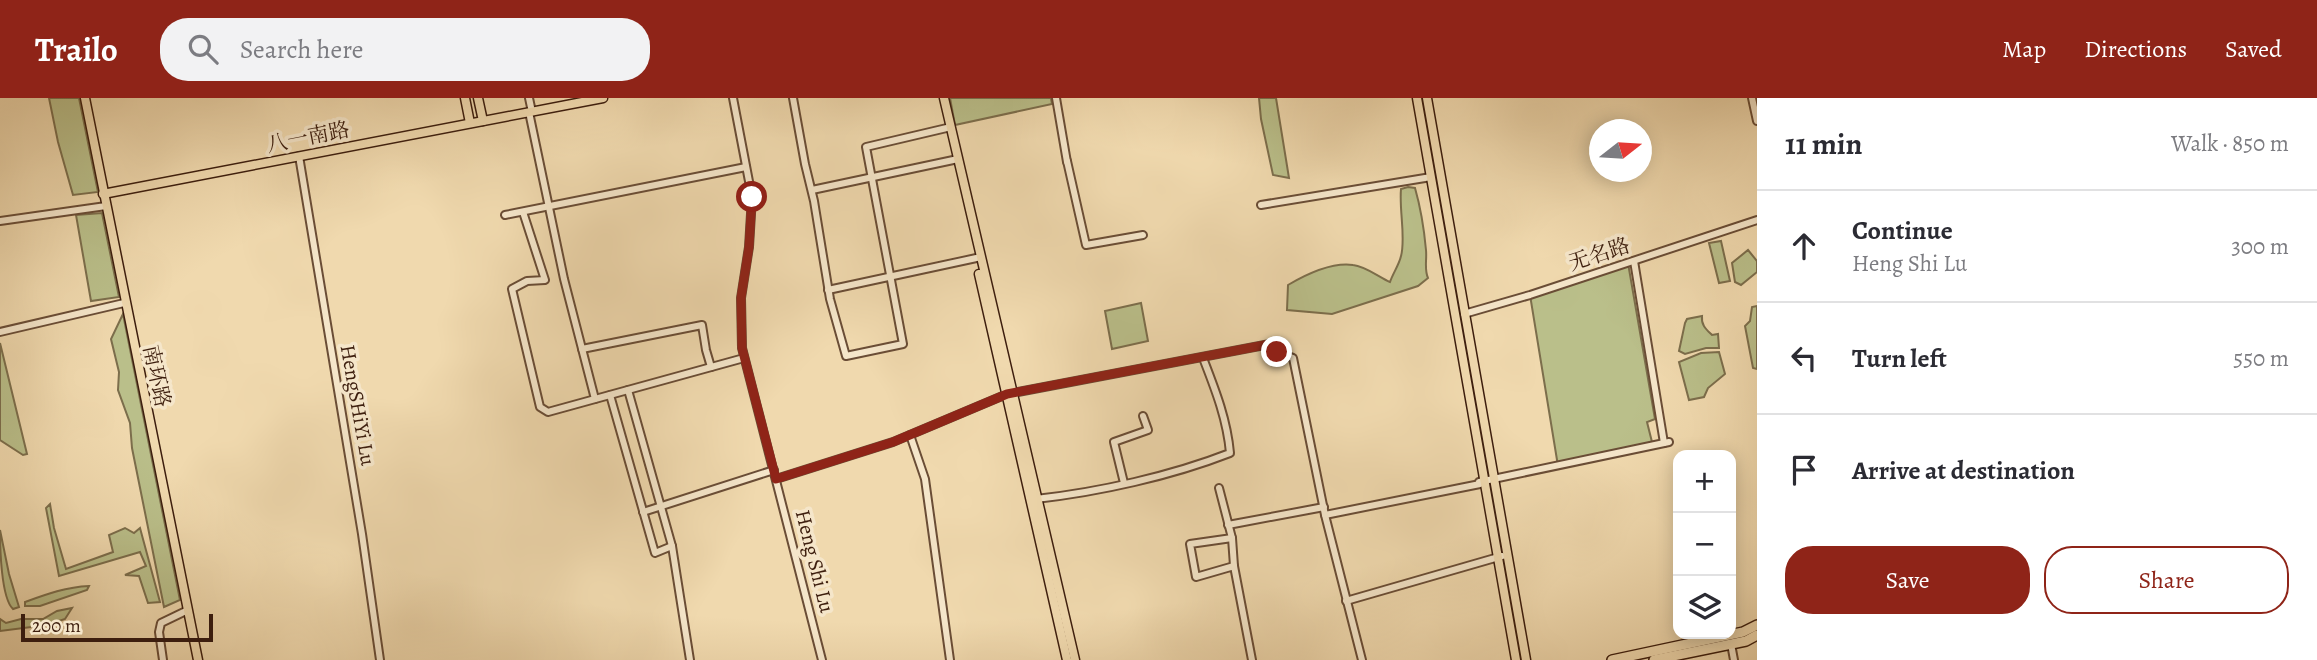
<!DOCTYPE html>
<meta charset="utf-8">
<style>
body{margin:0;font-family:Alegreya,"Noto Serif SC",serif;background:#f2f2f3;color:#2b2b33}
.controls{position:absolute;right:21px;bottom:21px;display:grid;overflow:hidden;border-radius:14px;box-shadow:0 4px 18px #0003}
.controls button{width:63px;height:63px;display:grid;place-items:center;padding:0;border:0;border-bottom:2px solid #e1e1e2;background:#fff;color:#2b2b33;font:35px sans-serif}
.compass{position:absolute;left:1589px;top:21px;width:63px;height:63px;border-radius:50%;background:#fff;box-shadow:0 4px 18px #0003;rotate:73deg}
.scale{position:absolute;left:21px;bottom:18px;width:192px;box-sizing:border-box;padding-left:7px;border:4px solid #3d1e0e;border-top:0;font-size:19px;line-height:24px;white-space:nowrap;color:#3d1e0e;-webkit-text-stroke:5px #f5e6ca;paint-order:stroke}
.stop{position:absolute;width:21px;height:21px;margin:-16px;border:5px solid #8f2418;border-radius:50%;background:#fff}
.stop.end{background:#8f2418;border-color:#fff;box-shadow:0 2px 7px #0008}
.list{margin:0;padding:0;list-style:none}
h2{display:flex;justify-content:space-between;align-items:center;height:91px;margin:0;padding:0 28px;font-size:30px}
h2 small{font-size:23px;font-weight:400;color:#7c7c81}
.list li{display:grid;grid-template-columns:46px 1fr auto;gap:21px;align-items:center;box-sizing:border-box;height:112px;padding:0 28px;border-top:2px solid #e1e1e2}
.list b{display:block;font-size:26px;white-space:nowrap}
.list p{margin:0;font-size:23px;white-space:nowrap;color:#7c7c81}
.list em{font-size:23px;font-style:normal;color:#7c7c81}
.actions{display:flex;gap:14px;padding:21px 28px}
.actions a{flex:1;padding:16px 0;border:2px solid #8f2418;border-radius:28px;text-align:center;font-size:24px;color:#8f2418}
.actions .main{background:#8f2418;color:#fff}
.icon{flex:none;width:38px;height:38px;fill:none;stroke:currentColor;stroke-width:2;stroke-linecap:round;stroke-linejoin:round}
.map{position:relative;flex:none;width:1757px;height:562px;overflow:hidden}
header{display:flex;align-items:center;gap:42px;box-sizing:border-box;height:98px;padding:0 35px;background:#8f2418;color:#fff}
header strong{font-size:33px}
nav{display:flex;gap:38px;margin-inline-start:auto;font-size:24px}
.search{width:490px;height:63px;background:#f2f2f3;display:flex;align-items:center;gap:18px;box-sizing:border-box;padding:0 24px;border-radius:28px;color:#7c7c81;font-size:26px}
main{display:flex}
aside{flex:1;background:#fff}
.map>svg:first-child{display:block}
.green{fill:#babf8a;stroke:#7c6e4c;stroke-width:2}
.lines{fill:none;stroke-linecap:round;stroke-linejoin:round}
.minor-casing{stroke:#6a4d36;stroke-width:10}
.major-casing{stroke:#3d1e0e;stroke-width:11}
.highway-casing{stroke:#3d1e0e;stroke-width:12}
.minor{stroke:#f5e6ca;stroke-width:6}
.major{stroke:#f0d9ae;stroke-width:8}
.highway{stroke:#f0d9ae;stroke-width:9}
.route{stroke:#8f2418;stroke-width:9}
.labels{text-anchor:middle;stroke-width:7;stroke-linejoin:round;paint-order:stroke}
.street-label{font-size:21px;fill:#3d1e0e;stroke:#f5e6ca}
</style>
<header>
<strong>Trailo</strong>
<div class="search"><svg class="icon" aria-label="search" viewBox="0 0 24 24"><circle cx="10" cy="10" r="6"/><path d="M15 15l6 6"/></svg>Search here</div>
<nav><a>Map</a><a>Directions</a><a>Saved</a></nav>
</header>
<main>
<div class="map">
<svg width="1757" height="562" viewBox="0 0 1757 562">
<rect width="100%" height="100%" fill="#f0d9ae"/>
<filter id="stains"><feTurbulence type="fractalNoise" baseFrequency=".00286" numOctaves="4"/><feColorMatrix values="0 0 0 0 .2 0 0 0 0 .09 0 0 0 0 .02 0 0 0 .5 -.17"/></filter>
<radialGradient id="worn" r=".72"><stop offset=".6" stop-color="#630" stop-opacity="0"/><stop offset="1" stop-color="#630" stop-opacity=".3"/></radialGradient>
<!-- green -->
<g class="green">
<path d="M49,0H79L98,94L73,97L58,44Z"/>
<path d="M950,0H1051L1052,6L955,27Z"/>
<path d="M1259,0H1276L1289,80L1273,77L1261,21Z"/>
<path d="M1408,89L1415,90C1421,111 1424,130 1426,152C1427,162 1424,171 1428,180L1418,188L1332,216L1287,212L1288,187C1305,177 1332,164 1353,167C1365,168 1379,179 1390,184C1393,175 1399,167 1401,158C1406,140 1399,112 1401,91Z"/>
<path d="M102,115L119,199L91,203L76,117Z"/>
<path d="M1721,143L1730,183L1719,185L1709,145Z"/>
<path d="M1748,152L1757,163V174L1741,187L1735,184L1732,165Z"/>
<path d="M1628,165L1655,321L1647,324L1653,348L1558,368L1530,197Z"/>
<path d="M1141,205L1148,243L1112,251L1105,213Z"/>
<path d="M1757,208V271L1753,270L1745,228L1750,223L1752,209Z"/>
<path d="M123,216L180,502L164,509L132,350L130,325L118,292L119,274L111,241Z"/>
<path d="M1702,218C1701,227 1706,231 1712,237L1718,236L1719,250H1706L1685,256L1679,253L1685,225L1687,221Z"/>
<path d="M0,245L27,356L23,357L0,342Z"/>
<path d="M1719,254L1725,276L1708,290L1704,299L1689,302L1679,264L1701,255Z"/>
<path d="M50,406L54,430L66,471L113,454L109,437L125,430L134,435L140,430L160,504L148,505L139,478L125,477L146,468L140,454L59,478L46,410Z"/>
<path d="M0,432L9,476L19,509L13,511C1,500 0,449 0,432Z"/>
<path d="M89,488L87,492L40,508H25V504C47,496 66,489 89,488Z"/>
<path d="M72,510L65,521L47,527L0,533V521L6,525L21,521H43L57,513Z"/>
</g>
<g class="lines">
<defs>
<g id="minor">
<path d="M529,0L532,14"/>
<path d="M733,0L752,99L749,149L741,200L742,250L822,562"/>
<path d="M793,0L805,66L814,103L830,201L846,258L903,246L866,49L951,29"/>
<path d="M1056,0L1067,64"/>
<path d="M1752,0L1757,23"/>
<path d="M529,14L564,181L595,301"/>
<path d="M299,58L362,436L380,562"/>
<path d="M1067,63L1086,147L1143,137"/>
<path d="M812,92L958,61"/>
<path d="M1261,107L1431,79"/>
<path d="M523,114L545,182L527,183L512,191L540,309L548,314L744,260"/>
<path d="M505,117L746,69"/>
<path d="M0,123L106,108"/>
<path d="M1634,163L1664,345"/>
<path d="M828,192L981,159"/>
<path d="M1464,216L1530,197L1757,122"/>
<path d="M0,234L124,205"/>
<path d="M582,251L702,227L706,252L711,269"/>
<path d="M628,292L672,448"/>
<path d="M610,297L655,455L672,448L690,562"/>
<path d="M910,337L925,381L950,562"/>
<path d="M776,381L893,344L1007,296L1270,246L1277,254L1293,260L1325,417L1362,562"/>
<path d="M1479,384L1669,344"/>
<path d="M1124,385L1114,344L1148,332L1143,318"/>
<path d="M1219,390L1232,440L1190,446L1196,479L1234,468L1252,562"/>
<path d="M1036,401C1099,394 1171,378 1230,355C1227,321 1215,291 1203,260"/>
<path d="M643,414L774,372"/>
<path d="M1325,417L1480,386"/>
<path d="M1228,427L1324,409"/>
<path d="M1232,440L1234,468"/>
<path d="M1346,503L1502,458"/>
<path d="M1731,546L1734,562"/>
<path d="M163,562L159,534L161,525L188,512"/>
</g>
<g id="major">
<path d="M85,0L198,562"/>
<path d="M465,0L470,25"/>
<path d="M478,0L483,23"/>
<path d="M944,0L1075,562"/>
<path d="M1417,0L1516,562"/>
<path d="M1427,0L1526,562"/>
<path d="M103,96L603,0"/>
<path d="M979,176L1067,562"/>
</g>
<g id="highway">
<path d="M1612,562L1743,534L1757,527"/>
<path d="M1654,562L1746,543L1757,537"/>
</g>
</defs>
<!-- minor casing -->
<use href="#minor" class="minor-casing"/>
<!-- major casing -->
<use href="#major" class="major-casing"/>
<!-- highway casing -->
<use href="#highway" class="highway-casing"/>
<!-- minor -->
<use href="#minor" class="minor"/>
<!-- major -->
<use href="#major" class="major"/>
<!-- highway -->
<use href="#highway" class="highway"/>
</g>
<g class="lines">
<!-- route -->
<path class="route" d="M752,99L749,149L741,200L742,250L776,381L893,344L1007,296L1270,246L1277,254"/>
</g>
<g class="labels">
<!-- street labels -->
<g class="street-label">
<text transform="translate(308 39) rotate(-11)" y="7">八一南路</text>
<text transform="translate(1599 156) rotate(-18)" y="7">无名路</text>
<text transform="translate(157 278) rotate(78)" y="7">南环路</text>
<text transform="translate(358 307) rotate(80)" y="7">HengSHiYi Lu</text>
<text transform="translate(815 463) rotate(76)" y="7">Heng Shi Lu</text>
</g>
</g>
<rect width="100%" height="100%" filter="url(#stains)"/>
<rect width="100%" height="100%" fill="url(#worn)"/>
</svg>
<div class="controls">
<button>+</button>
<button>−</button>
<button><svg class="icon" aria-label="layers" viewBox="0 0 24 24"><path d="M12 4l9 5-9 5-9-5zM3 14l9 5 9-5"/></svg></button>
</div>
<svg class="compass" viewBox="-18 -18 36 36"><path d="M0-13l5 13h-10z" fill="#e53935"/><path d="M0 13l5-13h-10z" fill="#7c7c81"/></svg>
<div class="scale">200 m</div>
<div class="stop" style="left:752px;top:99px"></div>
<div class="stop end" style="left:1277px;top:254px"></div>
</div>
<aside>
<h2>11 min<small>Walk · 850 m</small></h2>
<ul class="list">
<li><svg class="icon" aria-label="ahead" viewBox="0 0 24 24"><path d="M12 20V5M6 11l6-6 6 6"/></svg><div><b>Continue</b><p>Heng Shi Lu</p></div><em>300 m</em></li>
<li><svg class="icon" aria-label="left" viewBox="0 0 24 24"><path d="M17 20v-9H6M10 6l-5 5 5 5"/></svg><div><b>Turn left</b></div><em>550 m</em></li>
<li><svg class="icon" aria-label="arrive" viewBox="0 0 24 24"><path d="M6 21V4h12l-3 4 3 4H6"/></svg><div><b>Arrive at destination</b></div></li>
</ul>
<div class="actions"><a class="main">Save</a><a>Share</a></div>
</aside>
</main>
